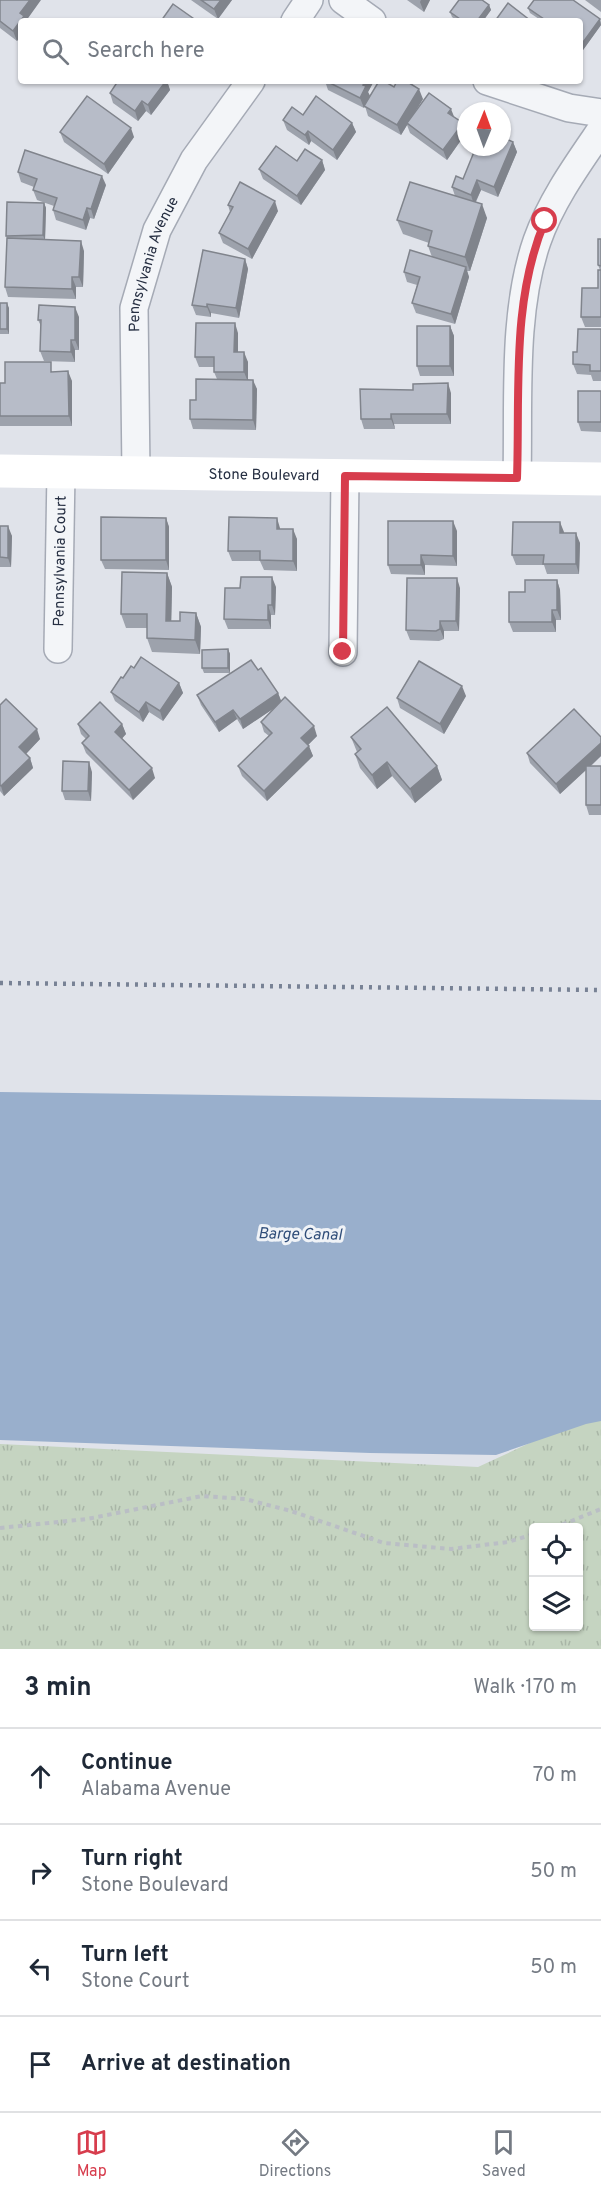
<!DOCTYPE html>
<meta charset="utf-8">
<style>
body{margin:0;font-family:Overpass,sans-serif;background:#f2f2f3;color:#1f2937}
.controls{position:absolute;right:18px;bottom:18px;display:grid;overflow:hidden;border-radius:6px;box-shadow:0 2px 4px #0004}
.controls button{width:54px;height:54px;display:grid;place-items:center;padding:0;border:0;border-bottom:2px solid #e0e1e3;background:#fff;color:#1f2937;font:30px sans-serif}
.compass{position:absolute;left:457px;top:102px;width:54px;height:54px;border-radius:50%;background:#fff;box-shadow:0 2px 4px #0004;rotate:1deg}
.stop{position:absolute;width:18px;height:18px;margin:-14px;border:4px solid #d73d4d;border-radius:50%;background:#fff}
.stop.end{background:#d73d4d;border-color:#fff;box-shadow:0 2px 6px #0008}
.list{margin:0;padding:0;list-style:none}
h2{display:flex;justify-content:space-between;align-items:center;height:78px;margin:0;padding:0 24px;font-size:26px}
h2 small{font-size:20px;font-weight:400;color:#747a83}
.list li{display:grid;grid-template-columns:39px 1fr auto;gap:18px;align-items:center;box-sizing:border-box;height:96px;padding:0 24px;border-top:2px solid #e0e1e3}
.list b{display:block;font-size:22px;white-space:nowrap}
.list p{margin:0;font-size:20px;white-space:nowrap;color:#747a83}
.list em{font-size:20px;font-style:normal;color:#747a83}
.icon{flex:none;width:33px;height:33px;fill:none;stroke:currentColor;stroke-width:2;stroke-linecap:round;stroke-linejoin:round}
.map{position:relative;flex:none;width:601px;height:1649px;overflow:hidden}
.search{position:absolute;background:#fff;box-shadow:0 2px 4px #0004;left:18px;right:18px;top:18px;height:66px;display:flex;align-items:center;gap:15px;box-sizing:border-box;padding:0 21px;border-radius:6px;color:#747a83;font-size:22px}
.sheet{height:462px;background:#fff}
nav{display:flex;justify-content:space-around;align-items:center;box-sizing:border-box;height:84px;border-top:2px solid #e0e1e3;background:#fff;font-size:16px;color:#747a83}
nav a{display:grid;justify-items:center;gap:3px}
nav .on{color:#d73d4d}
.map>svg:first-child{display:block}
.grass{fill:url(#grass-tufts);fill-rule:evenodd}
.water{fill:#99afcc}
.lines{fill:none;stroke-linecap:round;stroke-linejoin:round}
.street-casing{stroke:#a5aab5;stroke-width:30}
.path{stroke:#babec5;stroke-width:4;stroke-dasharray:4.5 4.5;stroke-linecap:butt}
.street{stroke:#f3f5f8;stroke-width:27}
.secondary{stroke:#fff;stroke-width:33}
.rail{stroke:#788295;stroke-width:4.5;stroke-dasharray:3 6;stroke-linecap:butt}
.wall{fill:#9da2ac}
.shaded-wall{fill:#80848c}
.building{fill:#b7bcc8;stroke:#80848c;stroke-width:1.5}
.route{stroke:#d73d4d;stroke-width:8}
.labels{text-anchor:middle;stroke-width:6;stroke-linejoin:round;paint-order:stroke}
.street-label{font-size:15px;fill:#273043;stroke:#f0f3f7}
.water-label{font-size:16px;font-style:italic;fill:#2f4d79;stroke:#f0f3f7}
</style>
<div class="map">
<svg width="601" height="1649" viewBox="0 0 601 1649">
<defs>
<pattern id="grass-tufts" width="24" height="20" patternUnits="userSpaceOnUse" patternTransform="scale(1.5)"><rect width="24" height="20" fill="#c5d4c1"/><path d="M3 7l-1-3M5 7V3M7 7l1-3M15 17l-1-3M17 17v-4M19 17l1-3" fill="none" stroke="#a9b6a7"/></pattern>
</defs>
<rect width="100%" height="100%" fill="#e0e3ea"/>
<!-- grass -->
<path class="grass" d="M601,1410V1649H0V1444L478,1467ZM534,1528H578V1626H534Z"/>
<!-- water -->
<path class="water" d="M0,1092L601,1100V1421L586,1424L496,1455L370,1453L0,1440Z"/>
<g class="lines">
<defs>
<g id="street">
<path d="M343,0L372,21"/>
<path d="M295,21L309,0"/>
<path d="M487,81L569,108L601,113"/>
<path id="s1" d="M136,473L134,308L157,230L194,160L251,81"/>
<path d="M517,478C519,402 512,313 537,241C551,201 577,165 601,130"/>
<path id="s2" d="M58,649L61,472"/>
<path d="M343,652L345,475"/>
</g>
</defs>
<!-- street casing -->
<use href="#street" class="street-casing"/>
<!-- path -->
<g class="path">
<path d="M0,1528L87,1519L202,1496L245,1499L291,1511L384,1543L451,1549L508,1542L534,1534"/>
<path d="M554,1528L601,1509"/>
</g>
<!-- street -->
<use href="#street" class="street"/>
<!-- secondary -->
<path class="secondary" id="s3" d="M0,471L601,479"/>
<!-- rail -->
<path class="rail" d="M0,983L601,990"/>
</g>
<!-- wall -->
<g class="wall">
<path d="M0,0L26,20L21,21V35L17,41L0,28Z"/>
<path d="M191,0H232L218,19Z"/>
<path d="M407,0H430L424,12Z"/>
<path d="M585,0H601V12Z"/>
<path d="M489,5L491,10L483,21H457L452,17L450,12Z"/>
<path d="M528,8L600,19L601,25L583,50L580,48V21H542L530,13Z"/>
<path d="M118,81H167L170,90L151,115L146,111L138,121L113,103L110,93Z"/>
<path d="M325,81H374L368,92L370,96L366,102L394,87L423,99L414,113L455,118L463,123L466,133L447,160L410,133L407,125L401,135L368,116L365,106L364,108L328,90Z"/>
<path d="M303,115L352,123L356,132L337,160L311,141L309,145L287,130L283,120Z"/>
<path d="M60,132L134,137L108,174L64,142Z"/>
<path d="M513,142L517,152L498,197L481,190L476,202L487,218L470,271H467L469,277L455,324L416,313L412,303L417,285L407,282L404,272L432,257L428,246L429,243L403,234L397,220L455,196L452,187Z"/>
<path d="M322,160L325,170L301,205L263,179L259,169L297,161Z"/>
<path d="M18,172L106,185L94,219L90,218L86,230L56,220L53,210L54,206L37,200L33,190L34,187L21,182Z"/>
<path d="M44,203L46,208L45,239L84,251L83,287H76V299L8,297L5,287L7,238L6,236Z"/>
<path d="M228,205L278,211L252,259L223,243L219,233L230,212Z"/>
<path d="M601,239V327H585L581,317L598,288L600,270L598,265Z"/>
<path d="M245,259L248,269L239,318L211,313V317L196,315L192,305Z"/>
<path d="M0,303L9,308V334H0Z"/>
<path d="M79,317V350H75V362L44,361L40,351L41,326L38,320Z"/>
<path d="M450,326L454,336V376H420L417,366Z"/>
<path d="M601,329V381H593L591,375L577,374L573,364L577,352Z"/>
<path d="M238,333V352L248,362V379L257,389L256,430L193,429L190,419L196,400L217,379L214,372V367H199L195,357Z"/>
<path d="M54,372L72,381V426H0V383H5Z"/>
<path d="M601,391V432L581,431L578,422Z"/>
<path d="M451,393V424H394L395,429H364L361,419Z"/>
<path d="M166,518L169,527V570L105,569L101,560Z"/>
<path d="M0,526L12,536L11,567H0Z"/>
<path d="M280,529L297,539V571L264,570L260,561H232L228,551Z"/>
<path d="M457,531V566L425,565V575L391,574L388,565Z"/>
<path d="M564,533L580,543L579,574H547L544,565H516L512,555Z"/>
<path d="M167,573L172,587L171,621H180L196,613L201,627L200,654L152,652L147,638V628H126L121,614Z"/>
<path d="M557,580L560,590L561,620H556V632H513L509,622L525,592Z"/>
<path d="M276,587L275,615H271V629H228L224,619Z"/>
<path d="M460,588L459,631H444V639L439,641L410,640L406,630Z"/>
<path d="M228,649L230,654V673H204L202,668Z"/>
<path d="M134,668L179,683L183,693L163,721L149,712L143,722L115,701L111,692L123,678Z"/>
<path d="M258,670L278,693L281,701L317,736L308,745L313,756L267,801L242,776L238,766L269,736L264,732L261,722L274,708L243,729L237,719L219,732L201,705L197,695Z"/>
<path d="M466,696L444,734L400,708L397,698Z"/>
<path d="M0,705L40,739L26,754L30,758L33,768L4,796L0,791Z"/>
<path d="M78,724H122L126,734L122,738L155,778L133,800L86,753L82,743L86,739L81,734Z"/>
<path d="M351,737L437,766L442,780L415,803L392,776L377,789L360,768L355,754L357,752Z"/>
<path d="M601,737V756L591,766H601V815H589L586,805V770L560,794L530,763L527,753Z"/>
<path d="M92,772L91,801L65,800L62,791Z"/>
</g>
<!-- shaded-wall -->
<g class="shaded-wall">
<path d="M30,0H41L26,21H21V35L17,41L13,31L20,13Z"/>
<path d="M221,0H232L218,19L214,9Z"/>
<path d="M421,0H430L424,12L420,2Z"/>
<path d="M489,5L491,10L483,21H477Z"/>
<path d="M600,19L601,25L583,50L581,45Z"/>
<path d="M166,81H167L170,90L151,115L148,105Z"/>
<path d="M365,81H374L368,92L370,96L364,108L360,98L363,85Z"/>
<path d="M419,89L423,99L401,135L397,125Z"/>
<path d="M142,101L146,111L138,121L135,111Z"/>
<path d="M451,109L455,119L448,113Z"/>
<path d="M352,123L356,132L337,160L333,150Z"/>
<path d="M463,123L466,133L447,160L443,150Z"/>
<path d="M131,128L134,137L108,174L104,164Z"/>
<path d="M308,131L311,141L309,145L305,135Z"/>
<path d="M513,142L517,152L498,197L494,187Z"/>
<path d="M322,160L325,170L301,205L297,196Z"/>
<path d="M102,176L106,185L94,219L91,209Z"/>
<path d="M477,180L481,190L474,205L471,195Z"/>
<path d="M275,201L278,211L252,259L248,249Z"/>
<path d="M44,203L46,208L45,241L43,235Z"/>
<path d="M482,204L487,218L470,271L465,257Z"/>
<path d="M87,208L90,218L86,230L83,220Z"/>
<path d="M81,241L84,251L83,287L79,277Z"/>
<path d="M245,259L248,269L239,318L236,308Z"/>
<path d="M466,267L469,277L455,324L451,314Z"/>
<path d="M72,277L76,287V299L72,289Z"/>
<path d="M7,303L9,308V334L7,329Z"/>
<path d="M207,304L211,313V317L207,307Z"/>
<path d="M75,307L79,317V350L75,340Z"/>
<path d="M235,323L238,333V362L234,352Z"/>
<path d="M450,326L454,336V376L450,366Z"/>
<path d="M71,340L75,350V362L71,352Z"/>
<path d="M244,352L248,362V382L244,372Z"/>
<path d="M68,371L72,381V426L69,416Z"/>
<path d="M253,380L257,389L256,430L253,420Z"/>
<path d="M448,383L451,393V424L447,414Z"/>
<path d="M391,414L394,424L395,429L391,419Z"/>
<path d="M166,518L169,527V570L166,560Z"/>
<path d="M277,518L280,528V539L277,529Z"/>
<path d="M453,521L457,531V566L453,556Z"/>
<path d="M560,522L564,532L563,543L560,533Z"/>
<path d="M8,526L12,536L11,567L8,558Z"/>
<path d="M293,529L297,539V571L293,561Z"/>
<path d="M576,533L580,543L579,574L576,564Z"/>
<path d="M421,555L425,565V575L421,565Z"/>
<path d="M167,573L172,587L171,635L166,621Z"/>
<path d="M272,577L276,587L275,615L272,605Z"/>
<path d="M457,578L460,588L459,631L456,621Z"/>
<path d="M557,580L560,590L561,620L557,610Z"/>
<path d="M268,605L271,615V629L268,620Z"/>
<path d="M552,610L556,620V632L552,622Z"/>
<path d="M196,613L201,627L200,654L195,640Z"/>
<path d="M440,621L444,631V639L440,629Z"/>
<path d="M228,649L230,654V673L228,668Z"/>
<path d="M179,683L183,693L163,721L160,711Z"/>
<path d="M462,686L466,696L444,734L440,724Z"/>
<path d="M278,693L282,703L243,729L240,719Z"/>
<path d="M146,702L149,712L143,722L139,712Z"/>
<path d="M233,710L237,719L219,732L215,722Z"/>
<path d="M122,724L126,734L119,742L115,732Z"/>
<path d="M314,726L317,736L305,748L301,738Z"/>
<path d="M37,729L40,739L23,757L19,747Z"/>
<path d="M601,743V756L560,794L556,784Z"/>
<path d="M309,746L313,756L267,801L264,791Z"/>
<path d="M30,758L33,768L4,796L1,786Z"/>
<path d="M89,762L92,772L91,801L88,791Z"/>
<path d="M387,762L392,776L377,789L372,775Z"/>
<path d="M437,766L442,780L415,803L410,789Z"/>
<path d="M152,768L155,778L133,800L129,790Z"/>
</g>
<!-- building -->
<g class="building">
<path d="M0,0H30L20,13L24,16L13,31L0,21Z"/>
<path d="M201,0H221L214,9Z"/>
<path d="M459,0H482L489,5L477,21H463L450,12Z"/>
<path d="M534,0H573L600,19L581,45L580,21H547L528,8Z"/>
<path d="M508,3L531,21H495Z"/>
<path d="M173,4L197,21H161Z"/>
<path d="M118,81H166L148,105L142,101L135,111L110,93Z"/>
<path d="M326,81H365L363,85L366,86L360,98Z"/>
<path d="M379,81H384L394,87L397,81H406L419,89L397,125L364,106Z"/>
<path d="M429,93L451,109L448,113L463,123L443,150L407,123Z"/>
<path d="M87,96L131,128L104,164L60,132Z"/>
<path d="M316,96L352,123L333,150L308,131L305,135L283,120L292,107L303,115Z"/>
<path d="M502,137L513,142L494,187L477,180L471,195L452,187L456,176L463,179L476,147H502Z"/>
<path d="M276,146L297,161L305,149L322,160L297,196L259,169Z"/>
<path d="M25,150L102,176L91,209L87,208L83,220L53,210L57,198L33,190L37,179L18,172Z"/>
<path d="M240,182L275,201L248,249L219,233L233,207L228,205Z"/>
<path d="M410,182L482,204L465,257L428,246L432,231L397,220Z"/>
<path d="M7,202L44,203L43,235L6,236Z"/>
<path d="M7,238L81,241L79,277H72V289L5,287Z"/>
<path d="M598,239H601V266L598,265Z"/>
<path d="M203,250L245,259L236,308L207,304V307L192,305Z"/>
<path d="M410,250L466,267L451,314L412,303L420,277L404,272Z"/>
<path d="M598,270H601V317H581L582,288H598Z"/>
<rect x="0" y="303" width="7" height="26"/>
<path d="M39,305L75,307V340H71V352L40,351L41,320H38Z"/>
<path d="M196,323H235L234,352H244V372H214V357H195Z"/>
<rect x="417" y="326" width="33" height="40"/>
<path d="M578,329H601V371H590V365L573,364V352H577Z"/>
<path d="M5,362H51V372L68,371L69,416H0V383H5Z"/>
<path d="M196,379L253,380V420L190,419V400H196Z"/>
<path d="M448,383L447,414H391V419H361L360,389L413,390V384Z"/>
<rect x="578" y="391" width="23" height="31"/>
<path d="M101,517L166,518V560H101Z"/>
<path d="M229,517L277,518V529H293V561L260,560V551H228Z"/>
<path d="M388,521H453V556L421,555V565H388Z"/>
<path d="M513,522H560V533H576V564H543L544,555H512Z"/>
<path d="M0,526H8V558L0,557Z"/>
<path d="M122,572L167,573L166,621H180V612L196,613L195,640L147,638V614H121Z"/>
<path d="M241,577H272V605H268V620L224,619L225,588H240Z"/>
<path d="M407,578H457L456,621H440V629L436,631L406,630Z"/>
<path d="M525,580H557V610H552V622H509V592H525Z"/>
<path d="M228,649V668H202V650Z"/>
<path d="M141,657L179,683L160,711L146,702L139,712L111,692L121,677L123,678L131,666L134,668Z"/>
<path d="M251,660L258,670L261,668L278,693L240,719L233,710L215,722L197,695Z"/>
<path d="M419,661L462,686L440,724L397,698Z"/>
<path d="M285,697L314,726L301,738L309,746L264,791L238,766L272,733L261,722Z"/>
<path d="M6,699L37,729L19,747L30,758L1,786L0,785V705Z"/>
<path d="M100,702L122,724L115,732L152,768L129,790L82,743L89,736L78,724Z"/>
<path d="M387,707L437,766L410,789L387,762L372,775L355,754L361,749L351,737Z"/>
<path d="M574,709L601,737V743L556,784L527,753Z"/>
<path d="M63,761L89,762L88,791H62Z"/>
<rect x="586" y="766" width="15" height="39"/>
</g>
<g class="lines">
<!-- route -->
<path class="route" d="M343,652L345,476L517,478C520,392 511,301 545,221"/>
</g>
<g class="labels">
<!-- street labels -->
<g class="street-label">
<text dy="5" stroke="none"><textPath href="#s1" startOffset="212">Pennsylvania Avenue</textPath></text>
<text dy="5" stroke="none"><textPath href="#s3" startOffset="264">Stone Boulevard</textPath></text>
<text dy="5" stroke="none"><textPath href="#s2" startOffset="88">Pennsylvania Court</textPath></text>
</g>
<!-- water labels -->
<g class="water-label">
<text transform="translate(300 1233) rotate(1)" y="6">Barge Canal</text>
</g>
</g>
</svg>
<div class="controls">
<button><svg class="icon" aria-label="locate" viewBox="0 0 24 24"><circle cx="12" cy="12" r="6"/><path d="M12 2v4M12 18v4M2 12h4M18 12h4"/></svg></button>
<button><svg class="icon" aria-label="layers" viewBox="0 0 24 24"><path d="M12 4l9 5-9 5-9-5zM3 14l9 5 9-5"/></svg></button>
</div>
<svg class="compass" viewBox="-18 -18 36 36"><path d="M0-13l5 13h-10z" fill="#e53935"/><path d="M0 13l5-13h-10z" fill="#747a83"/></svg>
<div class="stop" style="left:545px;top:221px"></div>
<div class="stop end" style="left:343px;top:652px"></div>
<div class="search"><svg class="icon" aria-label="search" viewBox="0 0 24 24"><circle cx="10" cy="10" r="6"/><path d="M15 15l6 6"/></svg>Search here</div>
</div>
<section class="sheet">
<h2>3 min<small>Walk · 170 m</small></h2>
<ul class="list">
<li><svg class="icon" aria-label="ahead" viewBox="0 0 24 24"><path d="M12 20V5M6 11l6-6 6 6"/></svg><div><b>Continue</b><p>Alabama Avenue</p></div><em>70 m</em></li>
<li><svg class="icon" aria-label="right" viewBox="0 0 24 24"><path d="M7 20v-9h11M14 6l5 5-5 5"/></svg><div><b>Turn right</b><p>Stone Boulevard</p></div><em>50 m</em></li>
<li><svg class="icon" aria-label="left" viewBox="0 0 24 24"><path d="M17 20v-9H6M10 6l-5 5 5 5"/></svg><div><b>Turn left</b><p>Stone Court</p></div><em>50 m</em></li>
<li><svg class="icon" aria-label="arrive" viewBox="0 0 24 24"><path d="M6 21V4h12l-3 4 3 4H6"/></svg><div><b>Arrive at destination</b></div></li>
</ul>
</section>
<nav>
<a class="on"><svg class="icon" aria-label="map" viewBox="0 0 24 24"><path d="M3 6l6-2 6 2 6-2v14l-6 2-6-2-6 2zM9 4v14M15 6v14"/></svg>Map</a>
<a><svg class="icon" aria-label="directions" viewBox="0 0 24 24"><path d="M12 3l9 9-9 9-9-9zM9 14v-3h6M13 9l2 2-2 2"/></svg>Directions</a>
<a><svg class="icon" aria-label="saved" viewBox="0 0 24 24"><path d="M7 4h10v16l-5-4-5 4z"/></svg>Saved</a>
</nav>
